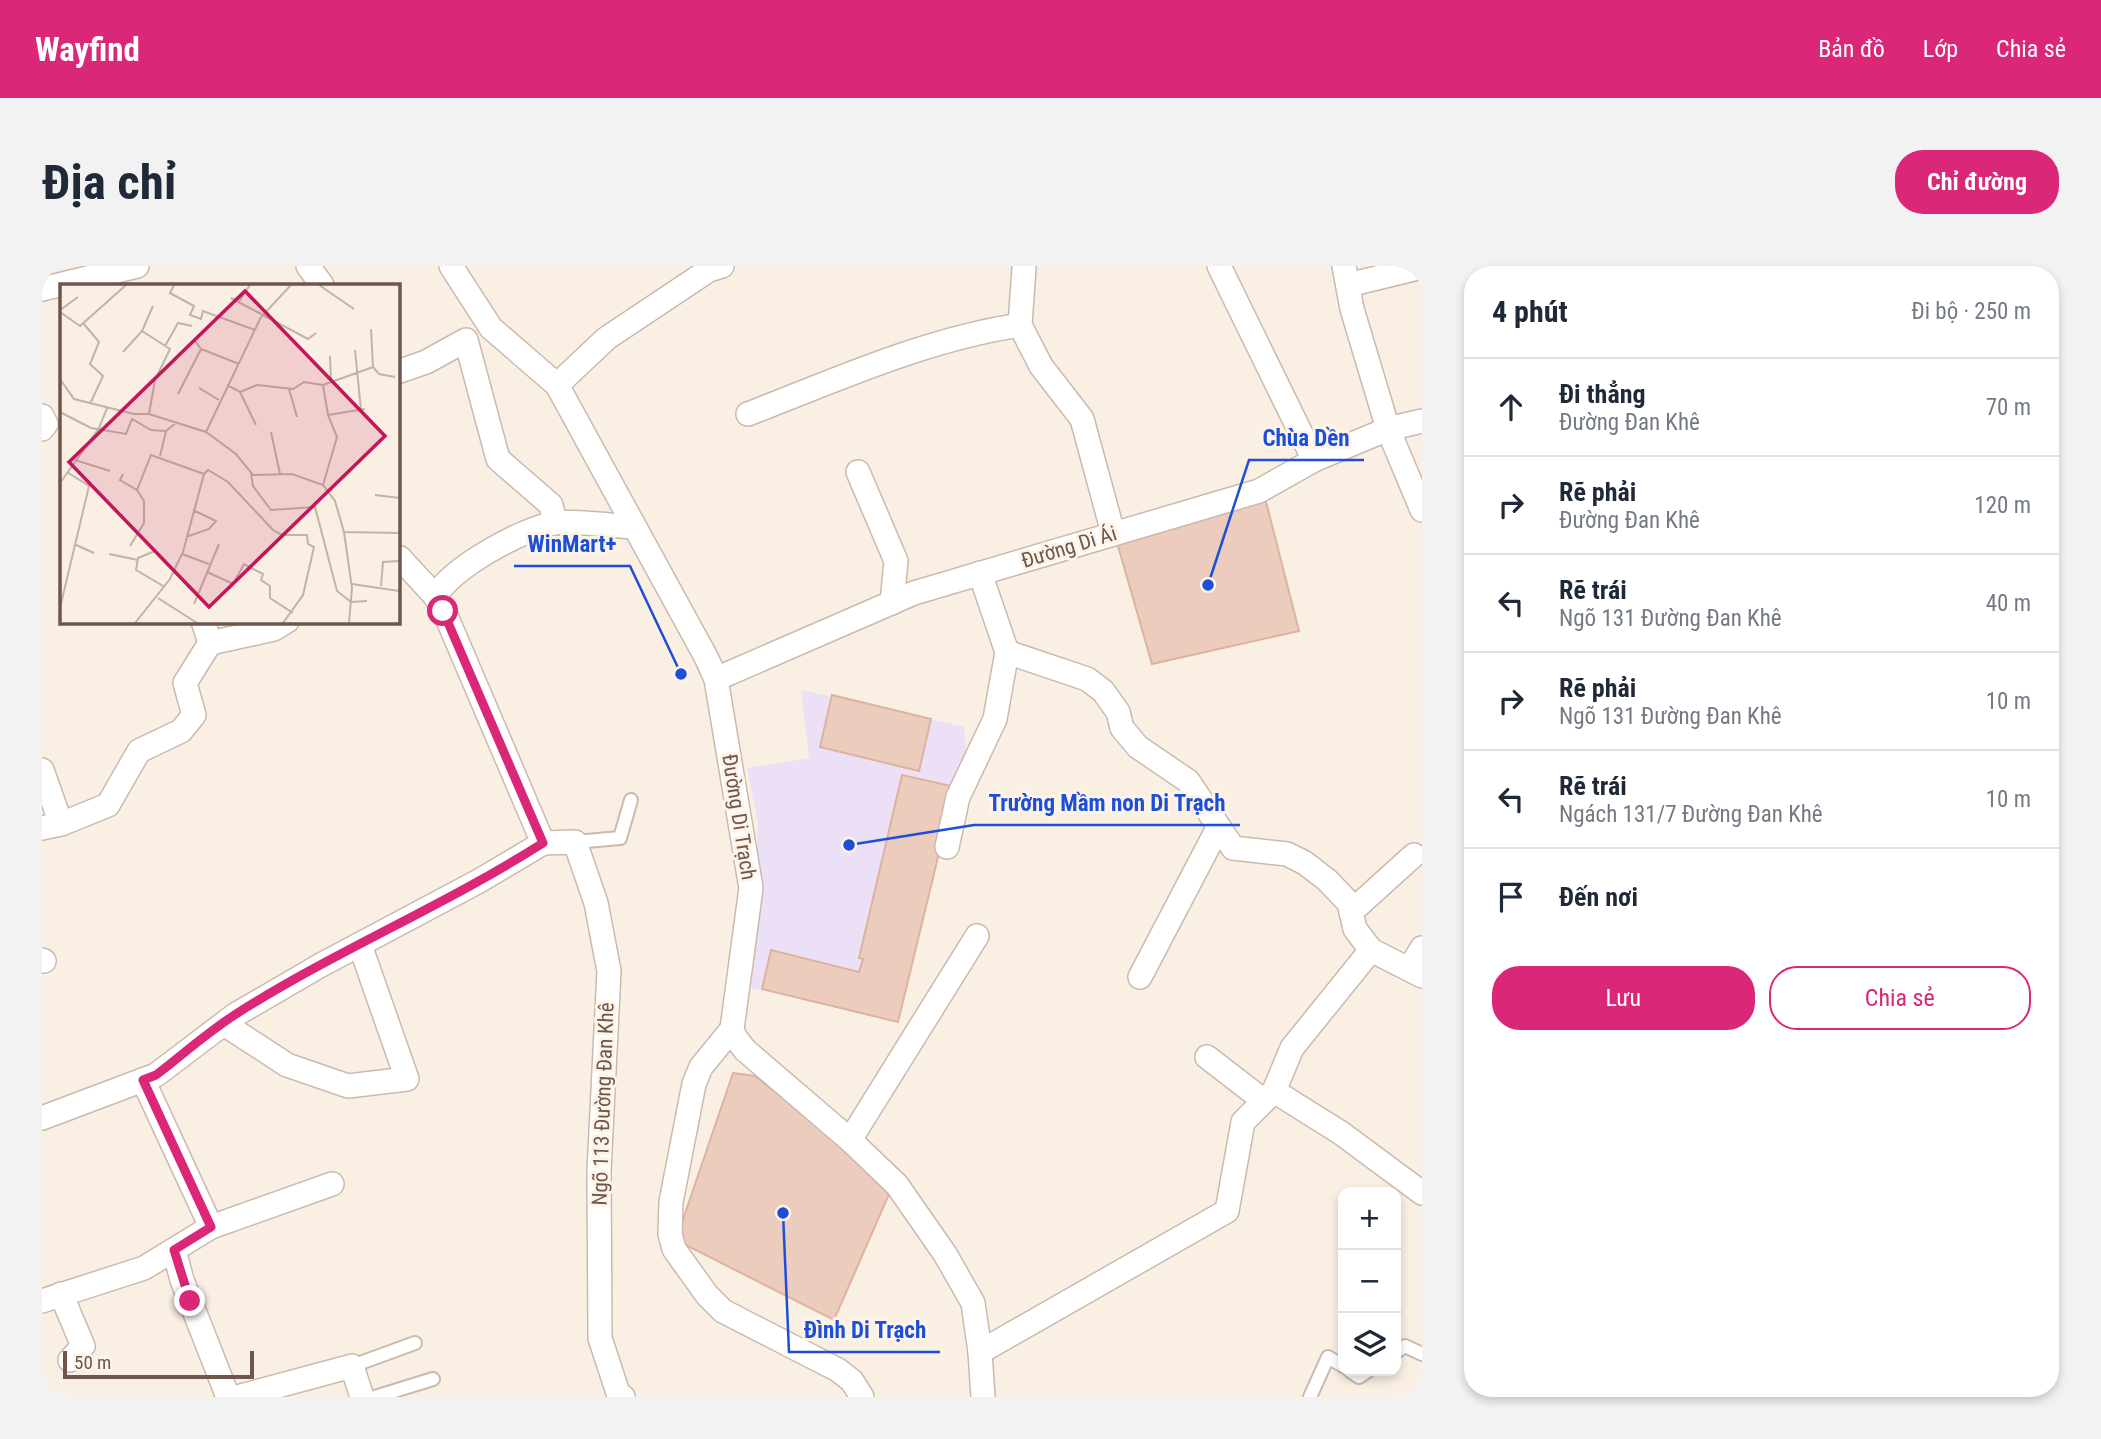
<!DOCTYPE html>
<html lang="vi">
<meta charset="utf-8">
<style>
body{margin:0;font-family:"Roboto Condensed",sans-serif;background:#f2f2f3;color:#1f2937}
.controls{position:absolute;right:21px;bottom:21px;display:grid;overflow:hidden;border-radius:14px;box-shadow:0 4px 10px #0003}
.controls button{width:63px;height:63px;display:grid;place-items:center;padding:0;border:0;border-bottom:2px solid #e0e1e3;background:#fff;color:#1f2937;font:35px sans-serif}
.scale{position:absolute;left:21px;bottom:18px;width:191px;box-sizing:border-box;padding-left:7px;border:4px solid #6f564c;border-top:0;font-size:19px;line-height:24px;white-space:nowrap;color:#6f564c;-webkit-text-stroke:5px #fdf4e9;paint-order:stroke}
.stop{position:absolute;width:21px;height:21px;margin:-16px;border:5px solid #db2777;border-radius:50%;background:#fff}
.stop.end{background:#db2777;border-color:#fff;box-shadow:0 2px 7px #0008}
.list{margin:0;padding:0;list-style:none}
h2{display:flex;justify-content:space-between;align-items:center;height:91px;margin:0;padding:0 28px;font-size:30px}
h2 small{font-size:23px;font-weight:400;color:#747a83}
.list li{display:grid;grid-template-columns:46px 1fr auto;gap:21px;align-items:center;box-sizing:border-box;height:98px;padding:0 28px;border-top:2px solid #e0e1e3}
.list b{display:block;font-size:26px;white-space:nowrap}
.list p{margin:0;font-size:23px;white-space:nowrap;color:#747a83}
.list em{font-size:23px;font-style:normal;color:#747a83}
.actions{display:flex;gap:14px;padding:21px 28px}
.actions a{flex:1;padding:16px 0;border:2px solid #db2777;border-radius:28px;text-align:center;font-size:24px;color:#db2777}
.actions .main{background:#db2777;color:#fff}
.icon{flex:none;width:38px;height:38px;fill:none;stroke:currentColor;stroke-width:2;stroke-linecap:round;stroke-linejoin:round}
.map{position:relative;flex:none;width:1380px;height:1131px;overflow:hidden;border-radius:28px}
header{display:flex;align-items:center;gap:42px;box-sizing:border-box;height:98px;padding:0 35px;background:#db2777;color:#fff}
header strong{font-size:33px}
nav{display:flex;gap:38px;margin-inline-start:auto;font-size:24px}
.intro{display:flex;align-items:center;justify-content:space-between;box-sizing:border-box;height:168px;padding:0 42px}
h1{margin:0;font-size:49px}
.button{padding:18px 32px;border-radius:28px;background:#db2777;color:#fff;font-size:24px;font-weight:700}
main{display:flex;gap:42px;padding:0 42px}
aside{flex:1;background:#fff;border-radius:28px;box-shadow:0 4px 10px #0003}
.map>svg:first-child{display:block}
.education{fill:#ece0f6}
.building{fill:#eccdbd;stroke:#ddb39f;stroke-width:2}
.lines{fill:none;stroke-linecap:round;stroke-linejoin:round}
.service-casing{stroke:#ccb9ae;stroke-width:16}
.minor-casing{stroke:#ccb9ae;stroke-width:26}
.service{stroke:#fff;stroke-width:12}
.minor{stroke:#fff;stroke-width:23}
.route{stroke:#db2777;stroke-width:9}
.labels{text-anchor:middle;stroke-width:6;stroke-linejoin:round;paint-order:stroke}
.street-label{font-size:21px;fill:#6f564c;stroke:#fdf4e9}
.inset-road{fill:none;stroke:#c2b2a7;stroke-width:2}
.view{fill:#c2185b;fill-opacity:0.15;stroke:#c2185b;stroke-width:3.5}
.inset-edge{fill:none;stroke:#6f564c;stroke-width:3.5}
.leader{fill:none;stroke:#1d4ed8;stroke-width:2.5}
.callout-dot{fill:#1d4ed8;stroke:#fdf4e9;stroke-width:2.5}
.callout-label{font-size:23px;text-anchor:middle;font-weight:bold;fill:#1d4ed8;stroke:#fdf4e9;stroke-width:6;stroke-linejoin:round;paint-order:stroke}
</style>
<header>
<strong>Wayfind</strong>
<nav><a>Bản đồ</a><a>Lớp</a><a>Chia sẻ</a></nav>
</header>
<div class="intro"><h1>Địa chỉ</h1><a class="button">Chỉ đường</a></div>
<main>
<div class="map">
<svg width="1380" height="1131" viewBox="0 0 1380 1131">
<rect width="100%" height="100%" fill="#faefe3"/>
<!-- education -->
<path class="education" d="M759,424L922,461L925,498L913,521L856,756L707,721L716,558L705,502L767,492Z"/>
<!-- building -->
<g class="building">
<path d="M1219,216L1257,365L1110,398L1074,273Z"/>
<path d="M790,429L889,453L877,505L778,481Z"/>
<path d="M860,509L913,521L856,756L720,723L729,684L817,706L821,693L817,692Z"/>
<path d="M691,807L713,810L851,919L792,1054L634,974Z"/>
</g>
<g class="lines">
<defs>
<g id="service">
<path d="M533,576L578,572L589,534"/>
<path d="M1354,1086L1363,1080L1380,1088"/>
<path d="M310,1100L373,1077"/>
<path d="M1308,1105L1317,1111L1326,1105"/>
<path d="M333,1131L391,1113"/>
<path d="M1268,1131L1286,1091L1301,1100"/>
</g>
<g id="minor">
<path d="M266,0L280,19"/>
<path d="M409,0L449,62L515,119L664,391L674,413L709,622L690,763L693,771L703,784L808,874L855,919L903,988L931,1037L938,1086L941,1131"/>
<path d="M1177,0L1272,194"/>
<path d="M1302,0L1310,43L1346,163L1380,244"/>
<path d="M982,2L978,59L999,100L1040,153L1071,267"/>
<path d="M1306,19L1380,1"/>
<path d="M0,23L95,0"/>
<path d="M355,106L384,96L424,74L456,193L509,239L513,257"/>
<path d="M515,119L565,72L667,4L680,0"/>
<path d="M706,148C794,114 884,73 978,59"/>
<path d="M0,150L4,158L0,163"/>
<path d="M816,206L854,295L850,337"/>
<path d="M355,293L358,292L393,330L402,345L501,577"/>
<path d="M938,307L965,386L1045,413L1061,425L1076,446L1080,462L1096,481L1146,515L1191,582L1245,588L1263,597L1285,614L1307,637L1313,663L1329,684"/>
<path d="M393,330C414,299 474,267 511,257C526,254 574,260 592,261"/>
<path d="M161,355L168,377L232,363L245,355"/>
<path d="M674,413L872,327L1217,225L1272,194L1346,163L1380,155"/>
<path d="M0,504L19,558"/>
<path d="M0,562L19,558L66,539L97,485L139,465L152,449L143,417L168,377"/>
<path d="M501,577L533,576L554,637L567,705L557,905L558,1072L576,1127L581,1131"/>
<path d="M905,581L916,531L953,453L965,386"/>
<path d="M1309,646L1372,589"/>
<path d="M0,694L2,695"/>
<path d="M1367,703L1380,682"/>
<path d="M1098,711L1176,562"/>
<path d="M182,758L245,799L306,820L365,813L318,679"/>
<path d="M690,763L659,801L652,818L629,936L628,968L632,983L665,1029L681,1045L796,1104L810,1115L820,1131"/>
<path d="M1165,791L1222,835"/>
<path d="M101,814L169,961"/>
<path d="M1232,825L1250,782L1329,684L1380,710"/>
<path d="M0,852L114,809L193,749L279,699L437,615L501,577"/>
<path d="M808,874L935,670"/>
<path d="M132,984L140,1014L186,1131"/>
<path d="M19,1028L41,1080L28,1094"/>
<path d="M0,1035L102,1002L169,961L290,918"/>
<path d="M938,1086L1185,945L1201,856L1232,825L1299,867L1380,927"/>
<path d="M195,1131L310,1100L320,1131"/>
</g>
</defs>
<!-- service casing -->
<use href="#service" class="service-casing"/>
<!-- minor casing -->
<use href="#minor" class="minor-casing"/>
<!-- service -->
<use href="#service" class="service"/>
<!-- minor -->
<use href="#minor" class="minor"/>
</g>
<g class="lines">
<!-- route -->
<path class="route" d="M148,1035L132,984L169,961L101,814L114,809C140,789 166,766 194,748C293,685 402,640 501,577L401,345"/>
</g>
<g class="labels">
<!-- street labels -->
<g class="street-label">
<text transform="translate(1027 281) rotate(-17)" y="7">Đường Di Ái</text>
<text transform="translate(697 551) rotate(81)" y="7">Đường Di Trạch</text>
<text transform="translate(561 838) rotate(-88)" y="7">Ngõ 113 Đường Đan Khê</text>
</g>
</g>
<!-- overview -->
<g transform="translate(18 18)">
<rect width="340" height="340" fill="#faefe3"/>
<path class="inset-road" d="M114,1L110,9L134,22L130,31L141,35L143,27L195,46M259,1L294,25M171,14L248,55L256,49M178,19L190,1M0,26L18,13M0,28L20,42L66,1M24,40L39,58L30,80L43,92L30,120M311,45L313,83L319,90L335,93M82,47L93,22M135,57L141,65L179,80M105,62L118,39L132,42M295,66L301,126M63,68L82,47L110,65L95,96L89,130M270,72L271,99M0,95L14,115L74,130H89L146,148L176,170L193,191L232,190L263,201L275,217L284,248L292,304L289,339M167,101L180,108L197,101L233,105L244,98L263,101M139,104L159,116M229,105L237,133M180,108L196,141M118,110L141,65M0,128L31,144L66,150L72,135L91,146L106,147M268,131L263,101L313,83M146,148L201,33L231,1M211,148L220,190M100,172L106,147L117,138M15,176L50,187M63,190L60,196L77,206L91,171L144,190M144,190L148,186L168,198L213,246L222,251H247L248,260L254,263L243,311L223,339M191,190L193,202L211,226L255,223L277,307L291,318L307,317M0,199L39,144L47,124M263,201L277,153L268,131L305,125M315,211L340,214M284,248L340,249M126,253L149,245L156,237L133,226M14,260L34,269M70,262L84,239V217L77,206M95,267L78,274L76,286L105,303M49,270L78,276M122,270L149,280M147,288L173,300L184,280L203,290L201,296L210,302V314L233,329M292,300L339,307M321,302L323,278L340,277M98,314L137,339M134,320L159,260M0,324L29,202L7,188M75,339L110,295L123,268L144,190"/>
<path class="view" d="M185,7L325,152L149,323L9,178Z"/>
<rect width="340" height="340" class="inset-edge"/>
</g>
<!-- callouts -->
<path class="leader" d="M1166 319L1207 194H1322M639 408L588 300H472M807 579L932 559H1198M741 947L747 1086H898"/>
<g class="callout-dot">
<circle cx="1166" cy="319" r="7"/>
<circle cx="639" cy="408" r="7"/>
<circle cx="807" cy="579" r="7"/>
<circle cx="741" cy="947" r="7"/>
</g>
<g class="callout-label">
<text x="1264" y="180">Chùa Dền</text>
<text x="530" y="286">WinMart+</text>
<text x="1065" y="545">Trường Mầm non Di Trạch</text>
<text x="823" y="1072">Đình Di Trạch</text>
</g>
</svg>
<div class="controls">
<button>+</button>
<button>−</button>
<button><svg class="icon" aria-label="layers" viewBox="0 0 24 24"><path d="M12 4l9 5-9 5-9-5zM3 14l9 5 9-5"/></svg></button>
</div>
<div class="scale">50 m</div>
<div class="stop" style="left:401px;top:345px"></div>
<div class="stop end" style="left:148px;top:1035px"></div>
</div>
<aside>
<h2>4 phút<small>Đi bộ · 250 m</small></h2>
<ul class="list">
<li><svg class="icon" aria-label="ahead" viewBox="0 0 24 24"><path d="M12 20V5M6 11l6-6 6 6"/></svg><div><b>Đi thẳng</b><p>Đường Đan Khê</p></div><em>70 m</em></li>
<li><svg class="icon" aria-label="right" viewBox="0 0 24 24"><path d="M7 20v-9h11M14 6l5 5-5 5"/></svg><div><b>Rẽ phải</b><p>Đường Đan Khê</p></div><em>120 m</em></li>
<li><svg class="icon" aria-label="left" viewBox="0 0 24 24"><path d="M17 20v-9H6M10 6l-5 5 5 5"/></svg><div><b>Rẽ trái</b><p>Ngõ 131 Đường Đan Khê</p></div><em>40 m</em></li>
<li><svg class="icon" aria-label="right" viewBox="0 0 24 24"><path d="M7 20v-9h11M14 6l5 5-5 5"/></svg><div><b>Rẽ phải</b><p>Ngõ 131 Đường Đan Khê</p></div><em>10 m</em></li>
<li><svg class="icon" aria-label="left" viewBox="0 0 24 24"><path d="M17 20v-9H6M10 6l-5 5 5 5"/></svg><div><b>Rẽ trái</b><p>Ngách 131/7 Đường Đan Khê</p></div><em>10 m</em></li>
<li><svg class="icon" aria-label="arrive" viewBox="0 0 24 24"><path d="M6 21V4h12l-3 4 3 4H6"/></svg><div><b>Đến nơi</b></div></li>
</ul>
<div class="actions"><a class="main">Lưu</a><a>Chia sẻ</a></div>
</aside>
</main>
